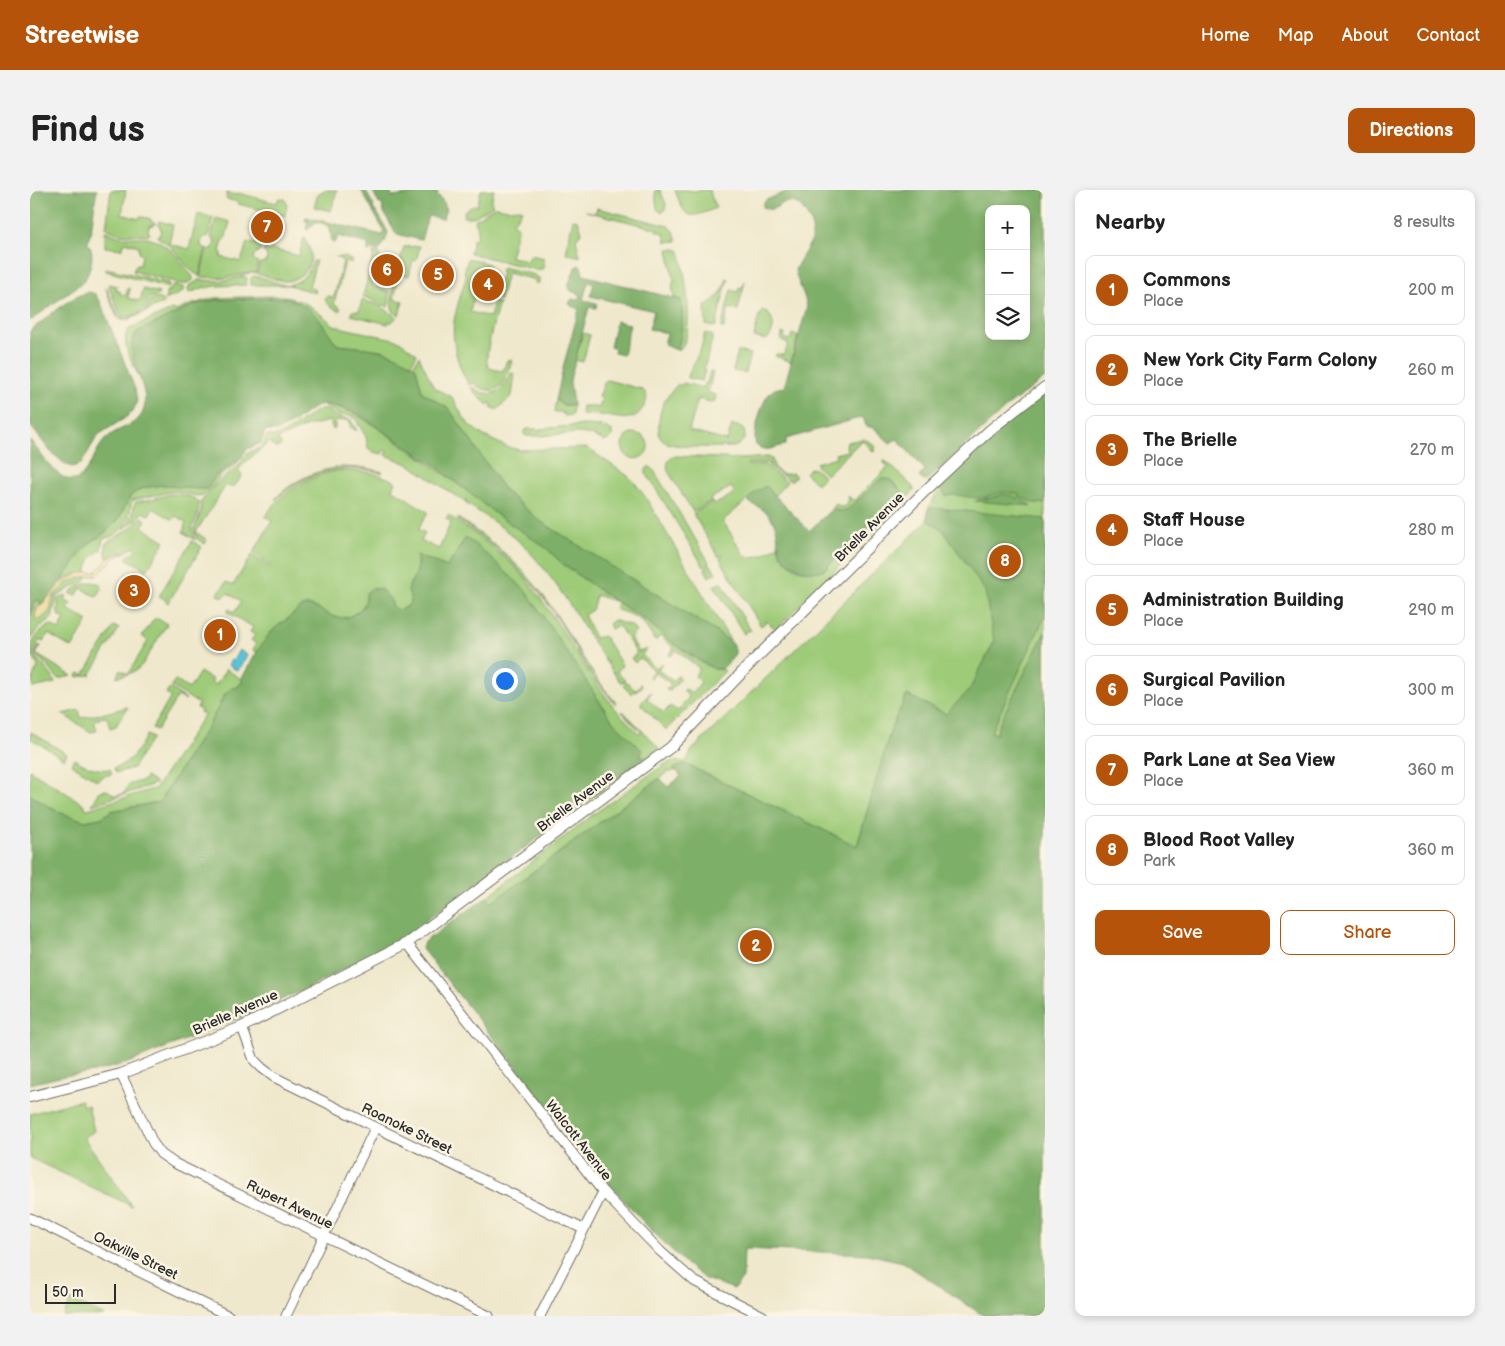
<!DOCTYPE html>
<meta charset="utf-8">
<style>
body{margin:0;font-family:"Balsamiq Sans",sans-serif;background:#f2f2f2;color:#222}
.controls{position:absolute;right:15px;top:15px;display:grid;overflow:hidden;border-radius:10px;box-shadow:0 2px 8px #0003}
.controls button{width:45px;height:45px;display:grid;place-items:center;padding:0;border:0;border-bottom:1px solid #e0e0e0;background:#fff;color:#222;font:25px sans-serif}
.scale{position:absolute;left:15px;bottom:12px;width:71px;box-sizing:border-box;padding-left:5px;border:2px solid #2b2b2b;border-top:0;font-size:14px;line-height:18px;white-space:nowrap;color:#2b2b2b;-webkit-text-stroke:4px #fcf5e5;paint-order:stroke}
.you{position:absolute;left:474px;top:490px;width:18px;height:18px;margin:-12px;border:4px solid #fff;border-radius:50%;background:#1a73e8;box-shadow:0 0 0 8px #1a73e833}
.badge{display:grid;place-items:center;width:32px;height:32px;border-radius:50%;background:#b45309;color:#fff;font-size:16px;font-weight:700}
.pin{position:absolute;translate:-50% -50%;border:2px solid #fff;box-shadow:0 1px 5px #0006}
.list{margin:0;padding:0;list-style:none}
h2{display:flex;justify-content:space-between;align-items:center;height:65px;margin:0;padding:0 20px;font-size:21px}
h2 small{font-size:16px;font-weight:400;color:#767676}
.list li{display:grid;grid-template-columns:32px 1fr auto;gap:15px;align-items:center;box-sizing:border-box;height:70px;margin:0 10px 10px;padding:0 10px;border:1px solid #e0e0e0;border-radius:10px}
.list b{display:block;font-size:19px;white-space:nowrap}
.list p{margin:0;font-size:16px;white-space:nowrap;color:#767676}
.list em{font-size:16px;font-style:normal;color:#767676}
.actions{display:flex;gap:10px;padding:15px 20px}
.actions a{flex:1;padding:11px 0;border:1px solid #b45309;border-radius:10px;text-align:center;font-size:18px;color:#b45309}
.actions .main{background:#b45309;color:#fff}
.icon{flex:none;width:28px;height:28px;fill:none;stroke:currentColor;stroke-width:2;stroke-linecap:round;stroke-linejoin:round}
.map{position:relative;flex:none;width:1015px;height:1126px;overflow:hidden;border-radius:10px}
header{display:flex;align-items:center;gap:30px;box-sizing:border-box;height:70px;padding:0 25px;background:#b45309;color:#fff}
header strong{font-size:24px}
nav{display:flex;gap:28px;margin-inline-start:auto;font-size:18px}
.intro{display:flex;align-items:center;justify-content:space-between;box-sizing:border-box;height:120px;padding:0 30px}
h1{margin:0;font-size:35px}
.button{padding:12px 22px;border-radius:10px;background:#b45309;color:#fff;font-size:18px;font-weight:700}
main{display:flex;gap:30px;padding:0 30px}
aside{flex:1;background:#fff;border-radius:10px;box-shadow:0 2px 8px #0003}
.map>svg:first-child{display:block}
.green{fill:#9ecb78;stroke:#647b52}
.forest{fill:#7eaf68;stroke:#546d4a;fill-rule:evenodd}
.sand{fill:#eeda9e;stroke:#8c8264}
.water{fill:#5ac3d7;stroke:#427781}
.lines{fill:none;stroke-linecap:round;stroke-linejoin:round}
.minor-casing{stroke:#706d63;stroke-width:11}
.tertiary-casing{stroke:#706d63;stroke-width:12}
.minor{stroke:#fff;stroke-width:9}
.tertiary{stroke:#fff;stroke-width:10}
.labels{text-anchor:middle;stroke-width:5;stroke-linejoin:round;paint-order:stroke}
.street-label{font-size:14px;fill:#2b2b2b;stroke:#fcf5e5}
</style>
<header>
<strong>Streetwise</strong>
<nav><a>Home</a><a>Map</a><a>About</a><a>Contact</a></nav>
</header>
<div class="intro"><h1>Find us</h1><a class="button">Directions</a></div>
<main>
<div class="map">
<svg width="1015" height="1126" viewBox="0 0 1015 1126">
<rect width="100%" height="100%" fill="#fcf5e5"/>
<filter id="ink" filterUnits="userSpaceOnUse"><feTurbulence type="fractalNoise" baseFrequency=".02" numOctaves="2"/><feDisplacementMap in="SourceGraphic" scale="10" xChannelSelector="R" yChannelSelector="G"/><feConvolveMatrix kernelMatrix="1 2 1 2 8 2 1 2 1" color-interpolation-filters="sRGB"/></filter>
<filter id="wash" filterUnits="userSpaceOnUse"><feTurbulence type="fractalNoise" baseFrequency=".0096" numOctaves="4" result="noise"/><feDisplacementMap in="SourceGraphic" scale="20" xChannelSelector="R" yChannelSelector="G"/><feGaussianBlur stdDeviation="1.12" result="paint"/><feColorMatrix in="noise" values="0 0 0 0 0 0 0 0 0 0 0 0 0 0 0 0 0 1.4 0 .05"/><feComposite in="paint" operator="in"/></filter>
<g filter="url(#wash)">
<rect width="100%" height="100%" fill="#efe8cc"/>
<!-- green -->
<g class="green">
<path d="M81,0H96L92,24L109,29L110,26L121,29L120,31L126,33L125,35L122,34V36H119L118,42L120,43L119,45C100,43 94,48 76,38Z"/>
<path d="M294,0H307L301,21L284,17L288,4Z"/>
<path d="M451,0H464L461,13L463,14L462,16L444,27H433L435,20L444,15L447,16Z"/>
<path d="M625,0H630L636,14L635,20L631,22L627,19Z"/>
<path d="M645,0H659L662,1L679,0L686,18C658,30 655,29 645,0Z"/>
<path d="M197,3L207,5L208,3L246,13L249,8L255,9L257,14L255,26L208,14V12L196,9Z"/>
<path d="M464,17H468L478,19L490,18L492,21L482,33L488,37L480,67L491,69L497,72L501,65L514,68V75L512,79L506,80L440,63L443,49H446C447,43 450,38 445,32L446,29Z"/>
<path d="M567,18L639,36L644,41L647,51L636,52L634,43L626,41L627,39L556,21L565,23Z"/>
<path d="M168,24L183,28L178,47L175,46L174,48H172L171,55L172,57L176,58L169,86C151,76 148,57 127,47L128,45H130L131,39L130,38V36L128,35L129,31L143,35L139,54L159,59Z"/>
<path d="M186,28L200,32L195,50H193L190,62L192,63L191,67L211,72L217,52L232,55L230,62L228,61L227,63H225L223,69L225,70V71L228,72L226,83L221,82L220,83L194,88L170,87L177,59L181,60L182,58H183L185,52L183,51L184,49L181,48Z"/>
<path d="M543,29L548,30L552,42L546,49L550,67L536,63Z"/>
<path d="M75,41L90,47H115L130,52L143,62L163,87V90L156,94H152L103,81L106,75H110L112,65L109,63V56L95,52L92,59L75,57Z"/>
<path d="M274,47C276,53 281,59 281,66C281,79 267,92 254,91C245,90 236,85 227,84L230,73H233V72H236L237,66L236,65V63L233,62L234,59L240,61L241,59L269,66Z"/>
<path d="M390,56L386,71L383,70L379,86L370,84L364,109L373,111L369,125L363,121C357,106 370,73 374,57Z"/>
<path d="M638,59H646L650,61C655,84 666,144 649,161L647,160C653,143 653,128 651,110L644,108L642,96L644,91Z"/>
<path d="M342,62L350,63L342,96L359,101V114L358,117L333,106L344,64Z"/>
<path d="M306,67H315L323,71L322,72H315L304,114L311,118L309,121L300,116L295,110L297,106L304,107L313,71Z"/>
<path d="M438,68L459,74L458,78L452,76L440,122L460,127L464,112L469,113C466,124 453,169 458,176C461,180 468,180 473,181L477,170H482C480,176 479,184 475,190C468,204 453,202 444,193L439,195C427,176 420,148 425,126C428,112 433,98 437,84L434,83Z"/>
<path d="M283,71H286L279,97L286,100L285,103L259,95H221V88L223,86C233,87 241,91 250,94C266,98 278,85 283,71Z"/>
<path d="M472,77L505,85L510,89V93H505L506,90L477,83L470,110L465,109L472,82L470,81Z"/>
<path d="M76,78L138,93L139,95V98L76,81Z"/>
<path d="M214,86L217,88L216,95L186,96L175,98L174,96L173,97V98L159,103L158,99L159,96L169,90L192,91Z"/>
<path d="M697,88L699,89V91H697L686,136L684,137L676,135L675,116C689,107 692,104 697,88Z"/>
<path d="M715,91L708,120L699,118L694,138H691L701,100L708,102L709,97L712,98Z"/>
<path d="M79,94L87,96L86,100L90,101V104L96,105L98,98L100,99L98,108L110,111L113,99L129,103L128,105C113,109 120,112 113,119C109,124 99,127 93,127L89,123L79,96Z"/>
<path d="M143,95L154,97V100L147,105L135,110L137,100L140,101Z"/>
<path d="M75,96L77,99L87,124L94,129H97L115,121C119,113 121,103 133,111L134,113L98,130C93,131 89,130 86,125Z"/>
<path d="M236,106H254L270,111L280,116L304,135L313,138L368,150L387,164L381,174L352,160L307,155L289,130L245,108L185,110L164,115L107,142L102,147L106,177L109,187C103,174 88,149 100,138L144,119L146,121L162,114L184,108Z"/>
<path d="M332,110L349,115L367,127L361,133L359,131L358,134L321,125L322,121H329Z"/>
<path d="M732,120C745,124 747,142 736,150L724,147L729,125H731Z"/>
<path d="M553,143L560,145L553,172L545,170Z"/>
<path d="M675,143L682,145L683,146L674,179L675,180L672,191L657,188L671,158Z"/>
<path d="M752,143L755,144L754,148L760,150L762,144L768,146L761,172L745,166L746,164L753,165L755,164L758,153L751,150Z"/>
<path d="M708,161L720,164L715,183L703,181Z"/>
<path d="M389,166L404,198L422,207L432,225L440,236L454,246L477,257L490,260L557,258L598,286L605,293L616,308L704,457L694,447L510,331L475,301L419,219L392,202L386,178L383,176Z"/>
<path d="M680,181L683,182L678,203L686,205L684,213L668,209L659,241L697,251L702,235C705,236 711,236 713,239C719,248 709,257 702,257C688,257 640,259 632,250C627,246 629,238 629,231C632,211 635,209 648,194L651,196L653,193L674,198L675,193H677Z"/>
<path d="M481,183L485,184L482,206L467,220L461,217L462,214L460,213L458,215L449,207L441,198L442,197C446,199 450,202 454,203C467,206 478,195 481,183Z"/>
<path d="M577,190L611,199C616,202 618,206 616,212C607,235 590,228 571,225C564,224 558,225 551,225L552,216H561L569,218L572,209L569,207L575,191Z"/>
<path d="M1015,204V597L978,549L916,524L877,505L862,536L827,656L655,574L645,578L641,583L639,581L461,713L457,707L565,623L635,574L643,571L656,572L662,560L897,331L898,319L915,289Z"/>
<path d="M526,210L534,215H543L542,225L535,226L531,222H524Z"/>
<path d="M293,214C321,217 341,234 364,249C399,272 432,297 465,323C481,335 499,345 515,357C522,363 528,370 535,375C562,397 592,413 619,433C633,443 676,483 692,479L695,481L636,540L611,515V513L621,502L617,509L634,523L640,516L648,521L659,507L653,501L656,499L662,503L671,492L665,486L669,478L646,460L641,466L639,465L644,458L631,446L625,451C611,429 612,428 587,420L586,418L587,412L566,405L562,420L554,425L565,448L574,446L592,475L587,482L605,500L611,494V497L601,504L593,496L595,493L593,491L591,493C559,450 536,401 499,361C481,342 457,327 435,313L437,311L435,310L433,311L380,275L356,265L357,261L354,260L352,264L343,262L338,258L336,247L325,228L321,226L307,224Z"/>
<path d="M290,219H296L306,226L321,230L327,241L320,237V230L305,231V239L303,240L300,231L277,236L248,249L251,255L247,258L244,257L240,252L219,269L208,280L212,286L204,297L202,298L196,295L166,342L177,350L175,354L167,349L164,339L171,322V312L173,309L193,288L205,280L219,262L232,257L237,246C240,246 245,246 249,245C262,240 277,226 290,219Z"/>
<path d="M554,235L572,236V240H574L575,237L582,241V246L579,250L574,251L570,249V247L569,249L562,245L549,243L510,246V245L508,244V246H496L493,243L497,239H507L508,241H510L509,239Z"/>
<path d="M603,243C609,244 614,245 617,251C624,269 594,278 592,255L595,247Z"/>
<path d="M833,249L840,252L846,257L844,262L832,250L796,285L787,277L786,273L806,267L805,264L817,261L816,255L817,252Z"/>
<path d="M646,266L712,269L738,267L742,269C744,280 751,287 763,283L766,287L760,291L738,275H740L739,273H718V275H735L757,292L745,305L736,297C721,304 709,318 696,328L694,330V333L715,366C727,369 739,362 748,355C752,376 774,385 794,380L873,302L860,289L818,319C811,322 808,322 803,318L806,314L811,317L816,316L819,310L818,306L824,311L858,277L854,273V271L857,272L883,297L884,301L746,440L737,431L731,436L690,369L693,366L692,365L689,367L663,324L682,312L684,315L705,303L701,297L680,309L681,311L663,322L638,281C636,274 638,268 646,266Z"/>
<path d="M211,268L203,278L191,285L183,297L173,305L167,306L144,301L103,310C100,314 101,317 100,322C97,334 87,349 73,348L71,360C61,366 58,371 57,382L43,385L30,393L57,355L77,341L88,330L101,305L113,298L132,295L168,299Z"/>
<path d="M313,277L336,278L353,282L352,283C313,272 275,282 246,310L245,309C263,290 288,279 313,277Z"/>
<path d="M618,277H620L623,279L679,372V375L680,376L681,375L686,383L679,387L675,379L677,378L676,376L674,377L616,283V279Z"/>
<path d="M780,278L785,279L794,287L787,294L775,283Z"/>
<path d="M307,281C328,280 347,282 366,292L362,299L398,322L388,339L395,343L391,351L409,359L421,332L416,329L418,325C448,346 480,367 502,397C540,446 563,502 610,544L611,542L592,522L593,521L629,558L616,568L611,566L610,559L582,530L436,348L417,377L388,366L387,382L380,394L381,411L378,416L370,420L364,418L359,408L336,411C329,425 312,433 298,424C291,421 285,415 277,416C272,417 247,436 243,441C237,447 232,456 227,463L223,460L226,454L221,450L225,445L220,442L223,437L197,422L199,419L205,422L211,411L198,403L194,407L187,405L196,392L203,395L222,365L239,377L240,375L223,363L242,331L235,326C253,302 277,286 307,281Z"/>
<path d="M141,304C149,304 163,306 169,312L168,324L162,338L165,350L153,342L155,338L154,337L156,332L146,326L143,330L123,318L119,325L113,322L107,329L94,339L103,324L104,315L106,312L122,309Z"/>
<path d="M112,327L116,330L112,337L135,351L117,380L96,368L106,360L104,357L94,363L82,365L77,368L76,363V353L99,339Z"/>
<path d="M428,328C460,350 489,372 512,404C539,440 557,481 587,514L586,515L560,482L521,418L504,396L473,363L427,329Z"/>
<path d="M162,351L172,357L138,413L135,411L136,410L129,406Z"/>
<path d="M58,386L54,392C44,394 37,402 27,406L22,428L7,440L0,450C0,436 0,423 6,411L9,410L11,413L6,422L22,410L26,403L36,393L44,389Z"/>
<path d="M691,391L721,441L719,440L714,444L684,395L689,394Z"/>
<path d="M62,392L68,393L72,396L71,400L67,407L51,398L46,406L40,403L49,396Z"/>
<path d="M36,405L37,406L35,410L41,414L38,419L58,431L42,458L18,444L13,452L9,450L3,464L22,486L25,493L3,498V487L8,477L5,470L0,465C0,451 9,441 21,435L29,440L35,429L28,425V410L29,408Z"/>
<path d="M124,429H128L137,434L112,475C105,483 96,485 86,487L90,480L98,484L118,451L112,446Z"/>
<path d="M583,430L602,436L606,442L600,447L609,462L617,459L612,465L626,478L632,473L628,480L643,491L648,485L650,489L640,501L636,500L641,494L626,483L621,488L619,487L624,480L610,468L605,473L601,468L607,464L589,436L581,439L579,433Z"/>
<path d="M84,436L89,439L60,485L49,487L47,486L49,483L54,485Z"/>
<path d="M9,455L11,456L6,464L42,486L28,489L19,478L5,464Z"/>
<path d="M196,479L213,490L208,497L202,498L195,504L180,533L129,612L81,621L71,628L55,631L28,622L0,605V580L55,615V618L58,619L126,598L174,525L170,522L171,520L167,518L169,514L141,496L145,490L159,499L170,482L183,490L181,492L186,495Z"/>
<path d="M140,498L156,509L155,510L148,506L127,540L122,538L141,507L136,504Z"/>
<path d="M98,517L86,536L80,538L77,527L72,528L71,524Z"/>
<path d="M49,520L51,528L69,524L70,529L64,530L67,541L61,542L32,524Z"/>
<path d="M1,542L37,564L34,569L0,548Z"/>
<path d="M117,545L122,548L103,578L86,583L84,578C102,572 108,560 117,545Z"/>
<path d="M44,569C56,576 67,581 80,579L82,584L71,587L68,591L41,574Z"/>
<path d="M116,587L126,593L125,594L62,615L70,601L77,600L84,605C92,606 96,602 98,595L114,590Z"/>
<path d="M51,910L53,916L58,915L64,941L54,948L102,1016L0,968V924Z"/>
<path d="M41,1110L75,1126H33Z"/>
</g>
<!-- forest -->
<g class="forest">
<path d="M0,0H67C64,14 63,28 61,42C60,46 58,49 58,54C66,63 60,83 53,92L0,131Z"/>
<path d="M331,0H335L344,16L343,17L345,22H347L358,42L355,52L354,51L349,61L342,59L339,62H338V54L308,46L306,52L303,53L301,50C304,34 287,26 278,40L276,39L278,32L275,31L276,27L352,45L354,41Z"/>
<path d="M342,0H359L363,7L388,3L408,2L407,6L410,7L415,14L414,17L416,18L413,29L398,26L391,50L366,44L352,19L353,18L351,13L349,14Z"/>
<path d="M761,0H1015V188L980,214L897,290H893L889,287L895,280L867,249L860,253L844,238L836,236L833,227L756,249V255C745,256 737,264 726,255C722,245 732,210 740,203C744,198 748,198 754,197L777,117C775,103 767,93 765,80C775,57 793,47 774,21C770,15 765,11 758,12C746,13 746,24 733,17V13L736,10ZM959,19H996V146H959Z"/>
<path d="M549,75L551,76L553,85L651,110C653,128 653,143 647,160L634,155L637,143L619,139L624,121L560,106L564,94L558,92L553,110L567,113L566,118L559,117L541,186L540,192L543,215H534L526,210L534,174L549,119L541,116L539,113L542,109L548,110L550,104L541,101L538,96L545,78Z"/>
<path d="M60,102L65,104L70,111L105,199L107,211L103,221L95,228L68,245L51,274L42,277L35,274L20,261L0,235V141C16,129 41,105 60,102Z"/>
<path d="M256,108C285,117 291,132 307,155C336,158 362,158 386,178L392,202L419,219L475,301L510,331L694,447C712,461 706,465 692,479H684L679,476L644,454L620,434L566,398L533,374L516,358L466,324L403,274L328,224L313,218L293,214L289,215L277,222L264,232L248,241H235L231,253L217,259L211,268L186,285L178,299H168L132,295L113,298L101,305L88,330L77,341L57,355L23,403L10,415L11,413L9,410L6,411L2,417L0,425V250C9,261 31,297 48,289C54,286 58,277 62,271C66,263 71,252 79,246C90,237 110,235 114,219C121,196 90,161 107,142L164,115L185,110Z"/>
<path d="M586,131L600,134L593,165L584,163L585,159L580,157Z"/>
<path d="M1015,204V314L1004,313L988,306L989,304L985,303L984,304C969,298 963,307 949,308C938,308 926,303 916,306L912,300L913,294L924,280L975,234Z"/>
<path d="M851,289H859L873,302L793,380C783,383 776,382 767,377C738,363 755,348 741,328C736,320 728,317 719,312V308L727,301L736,296L779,341L803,318C808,322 812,322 818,319Z"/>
<path d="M973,304L983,306L1003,316L945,311L964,307Z"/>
<path d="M904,318L1015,329V426L961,542L967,544L968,536L1015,442V1126H954L873,1072L837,1064L714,1059L713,1088L704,1099L675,1089L656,1074L618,1037L581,996L392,759L394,752L457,707L461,713L630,588L638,597L651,586L647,581H644L645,578L655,574L827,656L862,536L877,505L916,524L940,499L964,452L955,401L913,340L897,330L898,319Z"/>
<path d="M436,347L459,366L497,402L582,530L611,559V566L616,568L374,747L284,795L222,823L95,874L63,882L34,886L0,894V605L28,622L55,631L71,628L81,621L129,612L180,533L195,504L202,498L208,497L213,491L211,489C221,473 230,454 243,440C248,435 256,431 261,426C264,424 267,420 270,418C287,407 303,441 327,422C334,417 336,413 336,403L342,398L351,399L359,408L364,418L370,420L378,416L381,411L378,400L380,394L387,382V365L417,377Z"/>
</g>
<!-- sand -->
<path class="sand" d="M91,363H94L84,368L67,385L52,387L36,393L23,406L20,421L11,429H5L6,422L8,418L23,403L30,393L50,383L66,382C75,374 77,365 91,363Z"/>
<!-- water -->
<path class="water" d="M209,460L217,465L208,481L198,475L201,470L203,471Z"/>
</g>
<g filter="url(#ink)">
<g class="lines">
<defs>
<g id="minor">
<path d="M377,753L573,1002L630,1061L664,1091L733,1126"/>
<path d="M212,837L224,870L232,878L244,887L553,1039"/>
<path d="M91,884L123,953L131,964L144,973L459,1126"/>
<path d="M0,1028L199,1126"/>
<path d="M256,1126L345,938"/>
<path d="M510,1126L573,1002"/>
</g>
<path id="tertiary" d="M0,907L91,884L212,837L377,753L641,557L722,472L895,301L960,240L1015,197"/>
</defs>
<!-- minor casing -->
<use href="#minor" class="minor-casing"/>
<!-- tertiary casing -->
<use href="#tertiary" class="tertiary-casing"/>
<!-- minor -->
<use href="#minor" class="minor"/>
<!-- tertiary -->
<use href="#tertiary" class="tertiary"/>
</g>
</g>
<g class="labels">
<!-- street labels -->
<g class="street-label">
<text transform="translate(839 337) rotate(-45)" y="5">Brielle Avenue</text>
<text transform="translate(545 611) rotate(-37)" y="5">Brielle Avenue</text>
<text transform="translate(205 822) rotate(-24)" y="5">Brielle Avenue</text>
<text transform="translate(377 938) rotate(26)" y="5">Roanoke Street</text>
<text transform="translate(549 950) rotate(52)" y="5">Walcott Avenue</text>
<text transform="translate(260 1014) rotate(26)" y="5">Rupert Avenue</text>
<text transform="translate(106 1065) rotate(26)" y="5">Oakville Street</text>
</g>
</g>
</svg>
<div class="controls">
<button>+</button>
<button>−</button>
<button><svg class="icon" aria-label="layers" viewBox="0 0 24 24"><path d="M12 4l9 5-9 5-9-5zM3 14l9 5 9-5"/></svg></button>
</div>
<div class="scale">50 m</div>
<div class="you"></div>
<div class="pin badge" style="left:190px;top:445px">1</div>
<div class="pin badge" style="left:726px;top:756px">2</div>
<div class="pin badge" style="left:104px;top:401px">3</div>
<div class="pin badge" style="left:458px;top:95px">4</div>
<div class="pin badge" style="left:408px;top:85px">5</div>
<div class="pin badge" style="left:357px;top:80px">6</div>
<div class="pin badge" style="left:237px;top:37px">7</div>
<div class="pin badge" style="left:975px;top:371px">8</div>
</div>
<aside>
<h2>Nearby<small>8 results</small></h2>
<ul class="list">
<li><span class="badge">1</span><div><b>Commons</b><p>Place</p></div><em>200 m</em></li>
<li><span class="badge">2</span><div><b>New York City Farm Colony</b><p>Place</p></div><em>260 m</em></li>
<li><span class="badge">3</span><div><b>The Brielle</b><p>Place</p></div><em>270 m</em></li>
<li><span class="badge">4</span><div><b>Staff House</b><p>Place</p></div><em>280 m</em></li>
<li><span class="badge">5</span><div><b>Administration Building</b><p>Place</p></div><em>290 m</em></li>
<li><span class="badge">6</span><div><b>Surgical Pavilion</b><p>Place</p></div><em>300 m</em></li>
<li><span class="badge">7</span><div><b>Park Lane at Sea View</b><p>Place</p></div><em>360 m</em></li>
<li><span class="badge">8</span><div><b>Blood Root Valley</b><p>Park</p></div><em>360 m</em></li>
</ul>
<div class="actions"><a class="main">Save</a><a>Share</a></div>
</aside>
</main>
